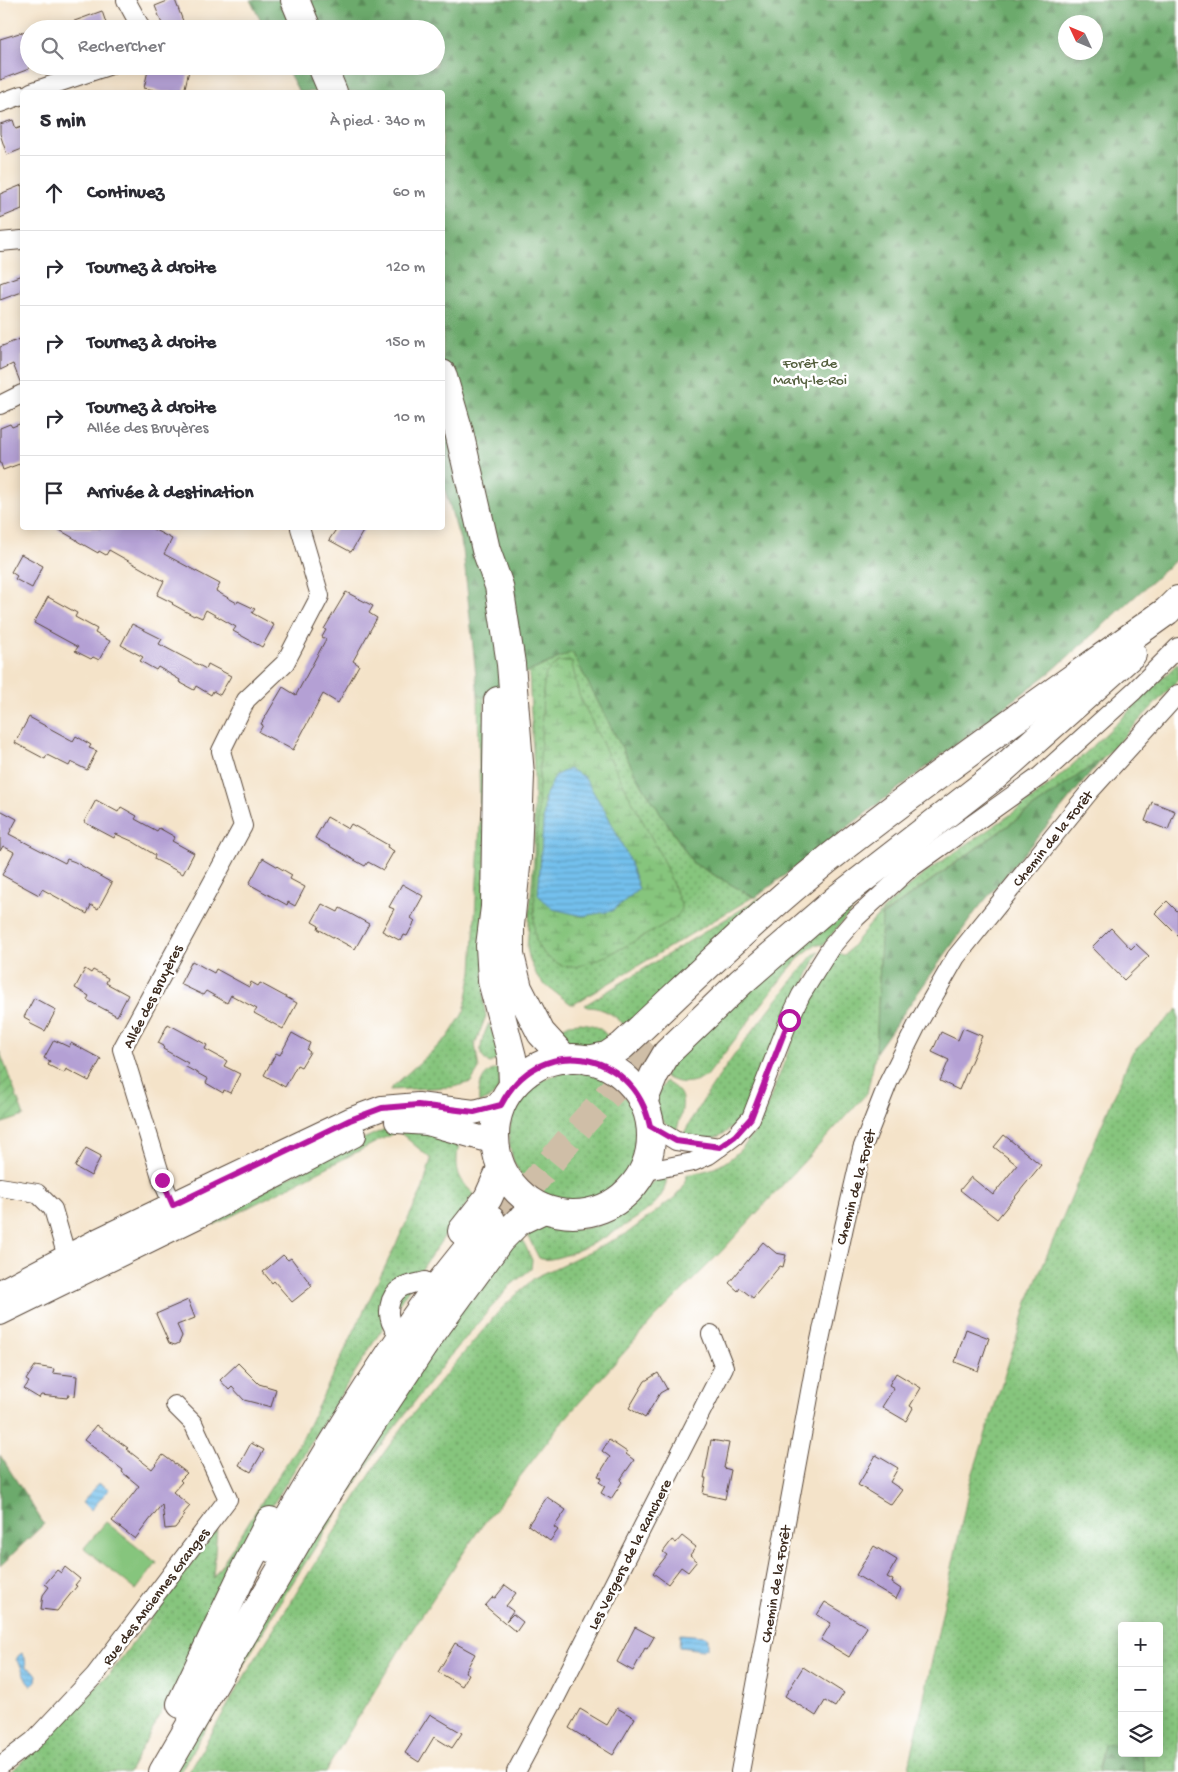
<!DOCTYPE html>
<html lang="fr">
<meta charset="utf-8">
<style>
body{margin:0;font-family:"Gochi Hand",sans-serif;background:#f7f7f7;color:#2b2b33}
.controls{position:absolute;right:15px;bottom:15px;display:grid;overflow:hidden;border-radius:5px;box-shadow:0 2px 12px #0003}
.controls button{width:45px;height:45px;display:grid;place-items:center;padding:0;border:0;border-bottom:1px solid #e1e1e2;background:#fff;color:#2b2b33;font:25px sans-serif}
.compass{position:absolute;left:1058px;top:15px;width:45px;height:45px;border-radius:50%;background:#fff;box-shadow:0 2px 12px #0003;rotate:314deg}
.stop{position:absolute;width:15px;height:15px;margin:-11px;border:4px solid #b5179e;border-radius:50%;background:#fff}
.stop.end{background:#b5179e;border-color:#fff;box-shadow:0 1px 5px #0008}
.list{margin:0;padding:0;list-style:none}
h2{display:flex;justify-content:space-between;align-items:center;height:65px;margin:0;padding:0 20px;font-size:21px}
h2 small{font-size:16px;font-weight:400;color:#7c7c81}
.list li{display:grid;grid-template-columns:32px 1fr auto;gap:15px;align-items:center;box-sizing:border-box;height:75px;padding:0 20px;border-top:1px solid #e1e1e2}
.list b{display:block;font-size:19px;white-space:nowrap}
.list p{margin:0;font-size:16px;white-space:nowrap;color:#7c7c81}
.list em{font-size:16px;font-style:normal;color:#7c7c81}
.icon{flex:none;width:28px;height:28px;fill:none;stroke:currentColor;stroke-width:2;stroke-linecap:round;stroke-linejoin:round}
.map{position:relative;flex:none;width:1178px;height:1772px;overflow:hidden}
.search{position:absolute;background:#fff;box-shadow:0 2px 12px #0003;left:20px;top:20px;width:425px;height:55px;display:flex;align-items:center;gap:12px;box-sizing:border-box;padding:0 18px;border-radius:28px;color:#7c7c81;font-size:19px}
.panel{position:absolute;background:#fff;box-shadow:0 2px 12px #0003;left:20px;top:90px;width:425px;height:440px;border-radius:5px}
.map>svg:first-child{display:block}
.grass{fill:url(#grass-dots);stroke:#60784e;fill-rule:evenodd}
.forest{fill:url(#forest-firs);stroke:#546a45;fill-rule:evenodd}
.wetland{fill:url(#wetland-marsh);stroke:#60784e}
.garden{fill:url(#garden-furrows);stroke:#60784e}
.pitch{fill:#86c57d;stroke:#60784e}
.water{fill:url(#water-rules);stroke:#577586}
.building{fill:#b4a0d4}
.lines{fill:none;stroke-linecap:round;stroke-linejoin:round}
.primary-tunnel{stroke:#cfbea7;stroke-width:28;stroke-dasharray:28 14;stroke-linecap:butt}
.street-casing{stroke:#574638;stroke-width:20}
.secondary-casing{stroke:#574638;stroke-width:26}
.primary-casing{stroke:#574638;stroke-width:30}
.street{stroke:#fff;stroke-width:18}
.secondary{stroke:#fff;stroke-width:24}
.primary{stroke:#fff;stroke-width:28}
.route{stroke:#b5179e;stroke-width:6}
.labels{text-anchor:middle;stroke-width:5;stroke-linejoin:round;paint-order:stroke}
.park-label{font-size:15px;fill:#55603f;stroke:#fff}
.street-label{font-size:15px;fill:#3b2a1e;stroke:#fff}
</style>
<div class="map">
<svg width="1178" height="1772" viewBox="0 0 1178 1772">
<defs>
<pattern id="grass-dots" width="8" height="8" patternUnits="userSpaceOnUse" patternTransform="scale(1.25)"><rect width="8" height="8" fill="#86c57d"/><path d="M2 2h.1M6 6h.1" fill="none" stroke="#6fa066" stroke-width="1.8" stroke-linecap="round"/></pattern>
<pattern id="forest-firs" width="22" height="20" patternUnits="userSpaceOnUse" patternTransform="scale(1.25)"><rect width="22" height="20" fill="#6caa6c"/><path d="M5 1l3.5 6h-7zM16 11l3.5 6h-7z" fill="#5a8b58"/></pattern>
<pattern id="wetland-marsh" width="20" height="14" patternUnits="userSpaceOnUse" patternTransform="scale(1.25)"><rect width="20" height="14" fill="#86c57d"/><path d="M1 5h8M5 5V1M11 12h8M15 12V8" fill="none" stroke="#6fa066"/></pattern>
<pattern id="garden-furrows" width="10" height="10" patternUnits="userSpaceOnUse" patternTransform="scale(1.25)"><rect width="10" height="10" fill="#86c57d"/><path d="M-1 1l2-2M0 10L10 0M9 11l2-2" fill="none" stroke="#6fa066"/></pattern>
<pattern id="water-rules" width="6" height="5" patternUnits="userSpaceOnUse" patternTransform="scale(1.25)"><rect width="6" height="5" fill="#73c0ed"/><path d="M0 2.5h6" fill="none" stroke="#609cbf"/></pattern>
</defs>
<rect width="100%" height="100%" fill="#fff"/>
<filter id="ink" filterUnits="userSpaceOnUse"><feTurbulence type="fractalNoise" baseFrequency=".02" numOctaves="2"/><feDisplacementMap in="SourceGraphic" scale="10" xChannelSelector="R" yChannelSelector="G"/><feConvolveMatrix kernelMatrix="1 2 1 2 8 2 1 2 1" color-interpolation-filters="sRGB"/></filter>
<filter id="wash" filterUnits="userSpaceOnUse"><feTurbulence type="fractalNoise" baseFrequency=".0096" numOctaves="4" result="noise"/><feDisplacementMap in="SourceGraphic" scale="20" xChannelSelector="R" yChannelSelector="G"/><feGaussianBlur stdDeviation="1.12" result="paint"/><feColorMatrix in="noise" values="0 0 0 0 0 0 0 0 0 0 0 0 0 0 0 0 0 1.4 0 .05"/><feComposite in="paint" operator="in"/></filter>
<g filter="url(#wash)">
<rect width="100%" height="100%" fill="#f4e3c9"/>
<!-- grass -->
<g class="grass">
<path d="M572,652L637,777L693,863L753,897L574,1004H571L545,985L538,978L530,961L527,948L534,857V773L529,672Z"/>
<path d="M1178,663V680L1104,757L882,915L876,1052L867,1093L720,1253L653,1320L563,1421L478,1531L410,1633L325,1772H189L247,1672L383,1454L411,1416L500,1310L534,1278L626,1234L674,1198L683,1188L687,1175C696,1173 705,1171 714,1168C733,1161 749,1141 760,1125L809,998L836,952L843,955L846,954C862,933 879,913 899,895C938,860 985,834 1028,802C1082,761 1129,710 1178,663Z"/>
<path d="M478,695L484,698L487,764L484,1005L486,1016L475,1044L479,1069L471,1082L453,1087L389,1090L448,1037L464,1012L472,972L480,823Z"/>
<path d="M866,894L823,945L816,944L802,955L785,974L707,1076C692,1084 680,1085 665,1077L669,1063L799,944Z"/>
<path d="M760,898L762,899L629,1030C617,1017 605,1007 587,1007L585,1005Z"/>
<path d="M819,951L746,1111C737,1121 727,1137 711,1138C703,1139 692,1136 683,1135C718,1070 766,1014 812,956Z"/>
<path d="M1178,1009V1772H908L971,1479L1031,1293L1132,1053ZM1122,1626H1159V1753H1122Z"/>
<path d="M489,1023L502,1056L490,1063C473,1056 484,1035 489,1023Z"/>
<path d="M580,1023C599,1024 603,1031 616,1045C584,1051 580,1055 553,1033L569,1024Z"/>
<path d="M500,1068C500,1089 500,1095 479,1103C478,1087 481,1071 500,1068Z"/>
<circle cx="574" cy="1137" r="65"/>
<path d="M665,1081C669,1084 675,1087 678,1091C687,1100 680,1120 676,1131C666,1126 652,1111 656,1099C658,1093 662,1087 665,1081Z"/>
<path d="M399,1128L457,1139C460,1147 457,1151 457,1159C456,1175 463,1184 474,1194L430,1257L375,1340L257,1530L209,1625L129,1772H11L112,1671L217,1529L213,1578L302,1439L423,1188L431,1159L398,1131L214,1225L210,1217L363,1139L383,1130Z"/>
<path d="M663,1175H666C668,1182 663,1194 658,1200C646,1217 556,1269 539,1258L524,1229L538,1224L557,1228L581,1229L600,1225L625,1212L650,1184Z"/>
<path d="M517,1228L532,1260L531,1269L511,1285L489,1310L447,1360L378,1449L286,1593L180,1772H172L384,1421Z"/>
</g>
<!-- forest -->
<g class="forest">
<path d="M250,0H1178V558L1052,671L755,898L693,863L637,777L572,652L524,674L484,698L478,695L463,550L443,484L442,92H299L285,66H436V29H265ZM1066,22H1096V52H1066Z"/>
<path d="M1104,757L976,911L876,1052L882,916Z"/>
<path d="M0,1455L44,1524L0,1566Z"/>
<path d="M1104,1744L1122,1746V1753H1141L1145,1772H1098Z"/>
</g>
<!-- wetland -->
<path class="wetland" d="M570,661L572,664L579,695L605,749L660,854L681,904C681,909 681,913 676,917C672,921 665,924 660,927C637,940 598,963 573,967C562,968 546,958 540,949C532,938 535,918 534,904L543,690L546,673L558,662Z"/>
<!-- garden -->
<path class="garden" d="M0,1052L24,1116L0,1124Z"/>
<!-- pitch -->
<path class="pitch" d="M106,1522L157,1563L136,1590L84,1548Z"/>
<!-- water -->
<g class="water">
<path d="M569,769L584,777L608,816L627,855L639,889L612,911L583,916L553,909L538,895L545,796L556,775Z"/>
<path d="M98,1483L109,1489L91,1510L82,1503Z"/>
<path d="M680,1634L705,1636L708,1638V1647L703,1650L679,1647Z"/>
<path d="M22,1653L25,1658L26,1667L33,1670L37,1675L36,1681L31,1686C22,1679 25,1668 16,1660L18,1656Z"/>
</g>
<g id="blocks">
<!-- building -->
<g class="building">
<path d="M170,0H175L186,29H164L155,6Z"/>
<path d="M102,11L108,29H58V27Z"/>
<path d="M29,30V69L0,80V39Z"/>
<path d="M149,66H190L184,92H163L144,88Z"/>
<path d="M13,120L16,129L22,127V149L7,155L0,134V124Z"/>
<path d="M22,185V209L0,218V194Z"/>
<path d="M22,275V292L0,300V283Z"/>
<path d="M22,338V383L21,384L13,364L0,370V347Z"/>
<path d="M22,423V463L3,470L0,461V428L10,424L12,427Z"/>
<path d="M56,528H151L172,539L164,554L220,584L216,591L237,603L238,601L255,609L252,613L274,625L262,647L233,631L236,627L206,610L202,618L195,615L194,616L172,604L173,603L157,595L164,581L109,550L106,555L99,551L98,553L77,541V540Z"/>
<path d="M337,528H365L351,552L329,540Z"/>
<path d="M21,554L43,566L32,588L15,579L17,576L11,572Z"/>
<path d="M346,592L373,606L369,613L377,618L353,661L359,665L338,703L323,694L293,750L259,732L263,725L261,724L283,687L296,695L326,639L322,637L326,630L324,629Z"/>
<path d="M48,597L77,613L75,617L97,629L95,633L110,641L99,660L93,657L91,659L75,651L78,647L34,623Z"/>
<path d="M132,624L162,639L159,644L206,669L208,664L231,676L220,695L213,691L211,695L196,686L194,690L179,682L180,680L158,667L156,670L140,661L143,657L121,645Z"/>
<path d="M29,717L73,741L76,736L91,745L89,748L97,751L87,770L71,762L69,766L47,755L45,759L15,743Z"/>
<path d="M96,800L118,812L121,807L137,816L135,819L157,831L159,828L175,837L172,841L194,853L183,874L154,859L155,855L132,841L116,834L114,838L84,822Z"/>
<path d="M1152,802L1175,811L1168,830L1145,821Z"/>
<path d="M0,810L17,819L9,834L65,863L67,859L75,862L112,883L98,909L91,905L87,914L42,889L39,895L2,875L14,852L3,846L0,851Z"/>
<path d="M327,817L348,829L351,824L388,845L387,847L394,851L383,870L368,862L365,866L315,838Z"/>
<path d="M263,858L292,875L290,879L305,887L295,906L288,902L287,905L249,884Z"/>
<path d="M402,884L423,896L411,918L415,921L407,936L404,935L401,941L382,931L394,909L389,907Z"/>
<path d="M1167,901L1178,912V936L1155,913Z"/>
<path d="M322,904L338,912L340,908L369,924L355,949L318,929L319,926L312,922Z"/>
<path d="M1111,928L1131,949L1136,944L1149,956L1124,980L1092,947Z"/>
<path d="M192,961L214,973L216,969L249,987L251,982L258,986L260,983L297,1003L283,1029L254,1013L257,1009L231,995L227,1003L206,991L203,995L180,984Z"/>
<path d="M85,969L91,973L93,970L108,978L106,983L128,995L117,1016L87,1000L89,996L75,988Z"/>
<path d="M34,998L56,1010L45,1031L29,1023L31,1021L24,1017Z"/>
<path d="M168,1024L207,1045L205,1049L227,1061L224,1066L240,1074L230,1093L224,1090L223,1093L206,1083L208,1079L186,1067L188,1063L163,1049L164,1046L158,1043Z"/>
<path d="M963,1028L982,1036L959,1090L940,1081L949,1060L932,1052L941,1032L958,1040Z"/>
<path d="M292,1033L310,1043L307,1050L310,1052L301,1067L297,1065L285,1087L264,1075L276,1053L280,1055Z"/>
<path d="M54,1040L69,1047L71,1043L101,1059L89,1081L66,1069L64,1073L48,1065L50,1061L44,1058Z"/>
<path d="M1004,1135L1041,1165L997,1219L960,1190L971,1177L993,1195L1017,1165L994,1147Z"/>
<path d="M86,1148L101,1156L91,1176L75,1167Z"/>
<path d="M763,1242L776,1253L786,1255L783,1267L780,1266L753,1298L740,1288L738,1291L729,1283Z"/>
<path d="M283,1255L288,1260L291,1258L312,1286L292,1302L274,1281L272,1283L263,1272Z"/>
<path d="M188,1300L195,1318L177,1325L182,1336L179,1343L175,1345L169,1343L156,1314Z"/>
<path d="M966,1329L989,1338L978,1371L955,1362Z"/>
<path d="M238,1363L259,1384L276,1389L271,1407L244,1400L232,1387L229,1390L220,1380Z"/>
<path d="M35,1366L54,1369L53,1373L77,1376L75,1396L68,1395L67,1398L41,1395L39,1398L24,1389L29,1382L26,1380Z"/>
<path d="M658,1373L667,1389L660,1393L645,1418L629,1408L645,1381Z"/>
<path d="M896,1373L921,1388L910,1406L913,1408L906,1421L882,1407L894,1388L889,1385Z"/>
<path d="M96,1425L128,1448L126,1449L152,1469L163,1455L187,1473L180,1480L182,1482L173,1492L190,1506L183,1514L185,1515L175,1528L165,1529L162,1504L135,1539L112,1521L139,1486L122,1472L123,1470L84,1440Z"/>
<path d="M609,1440L627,1452L626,1454L634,1460L620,1480L622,1482L611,1499L601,1493L605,1486L599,1482L602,1478L598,1476L610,1457L602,1451Z"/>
<path d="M711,1440L729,1443L724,1468L731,1470L725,1499L703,1494L706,1478H704Z"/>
<path d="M251,1443L264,1450L251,1472L239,1465Z"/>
<path d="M876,1455L898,1468L890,1482L902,1490L891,1505L858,1485Z"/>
<path d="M547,1497L566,1510L554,1527L558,1530L550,1541L528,1525Z"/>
<path d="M682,1536L696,1547L690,1555L697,1561L688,1572L681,1567L668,1584L653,1573L667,1555L663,1552L672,1540L676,1543Z"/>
<path d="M874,1546L897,1560L887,1577L893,1580L892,1583L901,1589L896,1599L856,1575Z"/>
<path d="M65,1567L80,1579L75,1585L77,1586L57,1611L41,1609L43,1595L49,1587L45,1584L57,1570L61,1573Z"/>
<path d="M505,1585L516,1593L506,1606L513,1611L506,1621L513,1614L523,1622L516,1632L485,1606L493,1597L495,1598Z"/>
<path d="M825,1602L867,1627L849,1657L821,1640L831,1623L817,1615Z"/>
<path d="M635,1627L654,1637L647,1649L645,1648L633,1671L617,1662Z"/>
<path d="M455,1643L475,1654L465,1672L469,1674L462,1686L438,1672Z"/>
<path d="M803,1667L844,1693L835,1707L825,1701L816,1716L785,1696Z"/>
<path d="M617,1708L635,1718L613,1755L569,1728L580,1709L607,1725Z"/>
<path d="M430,1714L462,1733L452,1748L434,1737L419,1762L405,1753Z"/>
</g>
</g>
</g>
<g filter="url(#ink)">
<use href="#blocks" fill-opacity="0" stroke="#574638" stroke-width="1"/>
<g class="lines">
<!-- primary-tunnel -->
<path class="primary-tunnel" d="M498,1226L582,1124L611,1092L660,1043"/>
<defs>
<g id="street">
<path d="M126,0L139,24L138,29"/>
<path d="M31,92L108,66"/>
<path d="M0,103L22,95"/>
<path d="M0,242L22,240"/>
<path d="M0,405L22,394"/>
<path d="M650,1125L676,1141L720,1147"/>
<path d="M642,1172L693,1162L709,1155L735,1136L751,1118L789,1020L801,995L831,947L856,918L907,871L1040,776L1134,691L1178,647"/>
<path d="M0,1187L37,1193L53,1209L67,1257"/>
<path d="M173,1205L162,1180L122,1049L243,826L221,751L246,700L285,663L320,596L300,528"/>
<path d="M393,1327C386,1315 388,1296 401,1288C408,1284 418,1283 425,1281"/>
<path d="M0,1766L33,1741L95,1675L228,1499L193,1423L175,1405"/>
<path d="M516,1772L556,1697L724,1367L711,1334"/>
<path d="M740,1772L816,1359L844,1227L862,1149L888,1083L916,1027L956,957L1090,791L1178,694"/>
</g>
<g id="secondary">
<path d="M397,1121L427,1123L495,1142"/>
<path d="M0,1292L99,1240L228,1178L350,1120L382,1108L418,1105L474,1112L501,1105"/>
<path d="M0,1313L202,1214L354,1135"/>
</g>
<g id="primary">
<path d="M295,0L307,29"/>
<path d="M322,66L333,92"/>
<path d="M442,374L459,432L486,550L499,586L511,664L520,775L517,857L510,925V955L518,988L541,1033L565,1059"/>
<path d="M498,701L495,907L490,946L492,981L512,1057L513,1086"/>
<circle cx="573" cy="1136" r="78"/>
<path d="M588,1060L607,1056L622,1046C696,977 767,906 847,844C951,763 1060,688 1167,611L1178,600"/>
<path d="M643,1102L654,1075L667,1053L741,982L838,898L995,776L1132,654"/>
<path d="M462,1231L488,1198L501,1169"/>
<path d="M272,1548C322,1460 374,1373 434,1291C453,1267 472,1243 491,1220"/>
<path d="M181,1704L247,1565L270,1521"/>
<path d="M163,1772L306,1526L368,1429L429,1337L500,1240L519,1221L544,1209"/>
</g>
</defs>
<!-- street casing -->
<use href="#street" class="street-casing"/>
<!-- secondary casing -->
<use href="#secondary" class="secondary-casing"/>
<!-- primary casing -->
<use href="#primary" class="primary-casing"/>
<!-- street -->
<use href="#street" class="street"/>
<!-- secondary -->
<use href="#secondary" class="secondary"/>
<!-- primary -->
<use href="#primary" class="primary"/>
</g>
</g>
<g class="lines" filter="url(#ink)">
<!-- route -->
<path class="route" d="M162,1180L173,1205L350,1120L382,1108L418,1105L474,1112L501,1105C537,1033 633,1048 650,1126L676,1141L720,1147L735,1136L751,1118L789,1020"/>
</g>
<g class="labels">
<!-- park labels -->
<g class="park-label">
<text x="810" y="367">Forêt de<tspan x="810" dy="17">Marly-le-Roi</tspan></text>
</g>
<!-- street labels -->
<g class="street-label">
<text transform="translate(1052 838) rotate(-51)" y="5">Chemin de la Forêt</text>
<text transform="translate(152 996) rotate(-63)" y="5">Allée des Bruyères</text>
<text transform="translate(855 1187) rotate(-75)" y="5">Chemin de la Forêt</text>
<text transform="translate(629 1554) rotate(-63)" y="5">Les Vergers de la Ranchere</text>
<text transform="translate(775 1584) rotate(-80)" y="5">Chemin de la Forêt</text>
<text transform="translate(155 1596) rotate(-53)" y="5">Rue des Anciennes Granges</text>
</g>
</g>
</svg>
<div class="controls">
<button>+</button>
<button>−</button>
<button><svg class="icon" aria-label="layers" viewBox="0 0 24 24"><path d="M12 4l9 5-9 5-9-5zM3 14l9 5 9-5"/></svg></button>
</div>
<svg class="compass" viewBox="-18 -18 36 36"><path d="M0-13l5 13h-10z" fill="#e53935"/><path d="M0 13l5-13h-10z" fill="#7c7c81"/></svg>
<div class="stop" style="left:789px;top:1020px"></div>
<div class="stop end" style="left:162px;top:1180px"></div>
<div class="search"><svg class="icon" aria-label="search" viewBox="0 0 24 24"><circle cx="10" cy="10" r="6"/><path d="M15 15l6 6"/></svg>Rechercher</div>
<section class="panel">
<h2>5 min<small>À pied · 340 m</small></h2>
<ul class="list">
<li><svg class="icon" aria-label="ahead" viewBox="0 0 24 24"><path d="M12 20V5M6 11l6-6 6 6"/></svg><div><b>Continuez</b></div><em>60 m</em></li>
<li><svg class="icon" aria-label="right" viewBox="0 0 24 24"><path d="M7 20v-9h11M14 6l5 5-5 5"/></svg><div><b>Tournez à droite</b></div><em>120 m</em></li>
<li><svg class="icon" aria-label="right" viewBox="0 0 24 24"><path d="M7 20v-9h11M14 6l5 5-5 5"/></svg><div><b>Tournez à droite</b></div><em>150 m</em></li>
<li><svg class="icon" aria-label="right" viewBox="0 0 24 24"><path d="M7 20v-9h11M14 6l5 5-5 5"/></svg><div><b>Tournez à droite</b><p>Allée des Bruyères</p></div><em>10 m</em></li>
<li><svg class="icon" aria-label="arrive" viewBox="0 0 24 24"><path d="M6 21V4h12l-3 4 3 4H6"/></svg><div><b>Arrivée à destination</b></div></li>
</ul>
</section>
</div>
